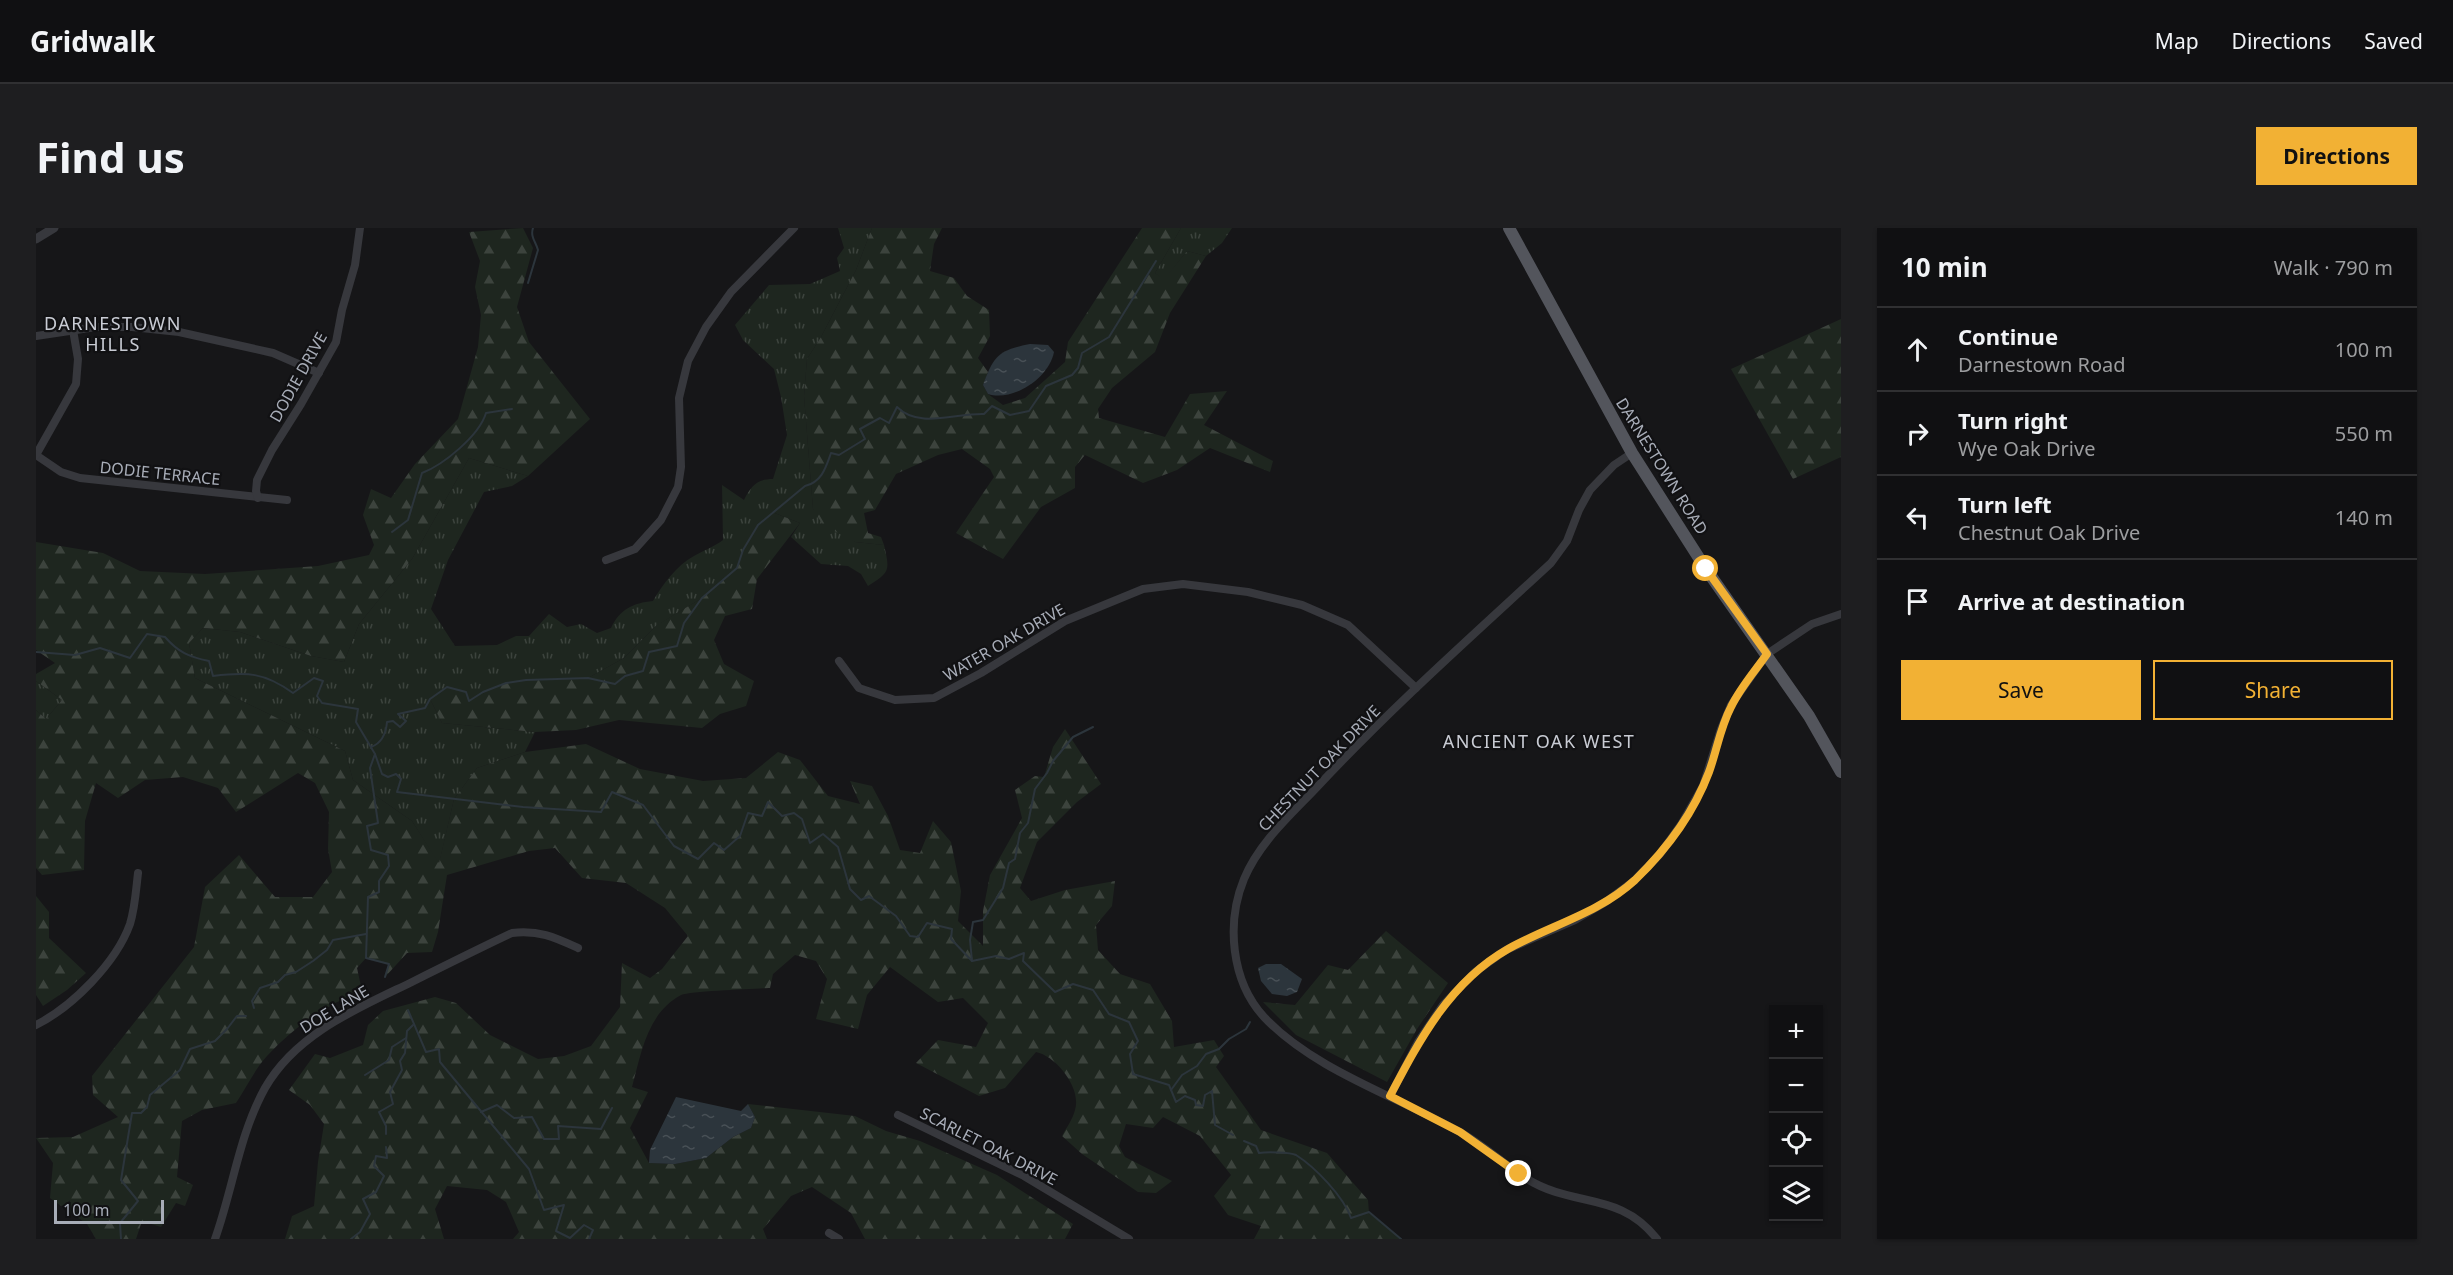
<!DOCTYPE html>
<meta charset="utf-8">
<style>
body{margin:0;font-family:"Noto Sans",sans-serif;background:#1e1e20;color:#f1f3f6}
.controls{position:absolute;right:18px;bottom:18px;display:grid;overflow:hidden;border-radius:0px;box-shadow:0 2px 4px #0004}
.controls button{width:54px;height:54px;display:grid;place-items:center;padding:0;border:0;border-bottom:2px solid #303032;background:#101012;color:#f1f3f6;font:30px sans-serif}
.scale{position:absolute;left:18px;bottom:15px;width:110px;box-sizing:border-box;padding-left:6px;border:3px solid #a8adb8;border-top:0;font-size:16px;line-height:21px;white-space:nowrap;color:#a8adb8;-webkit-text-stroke:4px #111113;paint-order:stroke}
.stop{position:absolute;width:18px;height:18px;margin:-14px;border:4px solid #f2b134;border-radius:50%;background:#fff}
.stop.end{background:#f2b134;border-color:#fff;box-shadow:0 2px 6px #0008}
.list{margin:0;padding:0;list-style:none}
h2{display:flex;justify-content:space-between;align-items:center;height:78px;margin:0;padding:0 24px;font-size:26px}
h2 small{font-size:20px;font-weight:400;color:#9c9d9f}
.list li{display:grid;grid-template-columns:39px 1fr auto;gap:18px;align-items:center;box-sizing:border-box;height:84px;padding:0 24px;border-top:2px solid #303032}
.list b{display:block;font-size:22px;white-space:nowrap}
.list p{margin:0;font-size:20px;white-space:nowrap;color:#9c9d9f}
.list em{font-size:20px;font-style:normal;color:#9c9d9f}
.actions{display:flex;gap:12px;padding:18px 24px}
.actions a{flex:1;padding:14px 0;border:2px solid #f2b134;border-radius:0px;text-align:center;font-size:21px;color:#f2b134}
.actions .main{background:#f2b134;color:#111}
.icon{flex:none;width:33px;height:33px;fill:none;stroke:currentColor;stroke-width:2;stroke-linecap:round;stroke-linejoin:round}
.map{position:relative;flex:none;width:1805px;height:1011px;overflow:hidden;border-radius:0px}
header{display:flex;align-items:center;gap:36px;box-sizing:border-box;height:84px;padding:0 30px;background:#101012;border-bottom:2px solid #303032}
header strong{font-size:28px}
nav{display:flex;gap:33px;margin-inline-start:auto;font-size:21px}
.intro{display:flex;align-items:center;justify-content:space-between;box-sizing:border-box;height:144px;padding:0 36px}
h1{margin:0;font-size:42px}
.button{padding:15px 27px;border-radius:0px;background:#f2b134;color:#111;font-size:21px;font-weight:700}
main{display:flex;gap:36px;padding:0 36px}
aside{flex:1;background:#101012;border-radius:0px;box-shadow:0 2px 4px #0004}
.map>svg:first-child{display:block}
.grass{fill:url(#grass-tufts)}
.forest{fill:url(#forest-firs)}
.water{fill:url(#water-ripples)}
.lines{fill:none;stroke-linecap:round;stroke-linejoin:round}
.stream{stroke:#2c353c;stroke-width:2}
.minor{stroke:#37383d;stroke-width:8}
.tertiary{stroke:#37383d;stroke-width:9}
.primary{stroke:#53555c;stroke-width:12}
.route{stroke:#f2b134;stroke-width:8}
.labels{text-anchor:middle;stroke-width:4.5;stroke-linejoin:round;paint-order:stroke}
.street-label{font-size:16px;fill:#a8adb8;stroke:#111113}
.neighbourhood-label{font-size:18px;letter-spacing:1.5px;fill:#c9ccd4;stroke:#111113}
</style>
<header>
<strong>Gridwalk</strong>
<nav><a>Map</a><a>Directions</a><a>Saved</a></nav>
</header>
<div class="intro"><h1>Find us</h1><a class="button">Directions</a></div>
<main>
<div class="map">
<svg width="1805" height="1011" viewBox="0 0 1805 1011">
<defs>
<pattern id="grass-tufts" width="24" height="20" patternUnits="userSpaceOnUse" patternTransform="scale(1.5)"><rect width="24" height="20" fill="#1e261f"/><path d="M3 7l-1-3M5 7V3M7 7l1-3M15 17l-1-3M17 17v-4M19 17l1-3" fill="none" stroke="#3c433d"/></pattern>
<pattern id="forest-firs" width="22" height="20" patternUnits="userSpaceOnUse" patternTransform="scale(1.5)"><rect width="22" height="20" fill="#1e261f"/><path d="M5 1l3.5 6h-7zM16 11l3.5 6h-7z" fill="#3c433d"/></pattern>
<pattern id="water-ripples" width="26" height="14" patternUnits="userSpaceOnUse" patternTransform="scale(1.5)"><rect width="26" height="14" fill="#2c353c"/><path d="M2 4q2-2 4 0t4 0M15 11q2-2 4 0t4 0" fill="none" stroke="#485056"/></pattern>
</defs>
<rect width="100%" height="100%" fill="#161618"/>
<!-- grass -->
<g class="grass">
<path d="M802,0H836L820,42L785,109L771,131L768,168L777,281L819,314L848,317C854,343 854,344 832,358L825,346L812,338L785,336L755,309L764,295L736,284L722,298L707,322L701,340L666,370L620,398L588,430L552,450L490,452L470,455L447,464L433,473L430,464L411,459L394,471L406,495L499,504L489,524L441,540L418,571L403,636L376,593L317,552L309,523L159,450L153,415L167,400L204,404L275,428L308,434L323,396L376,331L433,230L492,248L476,258L448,264L412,332L395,381L419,418L461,417L480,408H493L513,386L531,399L545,396L561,405L575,400C584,381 597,375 617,373C627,356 640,338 658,328C668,322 678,319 687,312L686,257L708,272C715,258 721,251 737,251L751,207L745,169L738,141L707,112L699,97L733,57L774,56L804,43L801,30L808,20Z"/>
<path d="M1145,0H1196L1186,15L1170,28L1151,23L1128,52L1119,45Z"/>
<path d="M0,453L26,472L10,491L0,482Z"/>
</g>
<!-- forest -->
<g class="forest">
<path d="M487,0L497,20L481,79L493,114L554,191L492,248L433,230L376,331L323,396L308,434L275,428L204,404L167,400L153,415L159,450L309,523L317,552L376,593L403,635L418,571L441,540L489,524L550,516L604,541L667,553L710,550L742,524L764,532L792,568L824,576L814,553L836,558L852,588L864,622L884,625L897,593L915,614L925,663L922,693L947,718V683L954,647L986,590L979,562L999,548L1008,549L1017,519L1029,501L1065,556L1041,574L1001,614L984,660L995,673L1029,662L1079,653L1076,678L1060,697L1062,722L1084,746L1114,756L1136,793L1138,819L1178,812L1188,828L1180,839L1225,902L1291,925L1332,972L1333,985L1365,1011H1218L1225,998L1192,987L1178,968L1195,947L1164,908L1127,889L1117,900L1090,896L1083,918L1089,929L1136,953L1120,965L1102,964L1046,926L1026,908C1030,900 1037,891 1039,882C1046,860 1020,828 1000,824L969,860L943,868L880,835L902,812L940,819L952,795L927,770L902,774L854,739L831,767L822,801L780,791L791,751L780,733L759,727L737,746L734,760C718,761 655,763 645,767C611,785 605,826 596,859L612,864L594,900L613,935L639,936L670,930L697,909L715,900L719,889L712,876L819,888L850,903L884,913L961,947L1037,996L1029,1011H829L815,985L776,959L755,968L727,1001L731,1011H477L483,1004L470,974L451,962L411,958L399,981L408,1011H249L256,988L278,978L282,934L288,896L274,877L253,862L279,826L294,830L327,817L332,797L347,783L399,769L420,775L454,807L502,831L528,828L555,818L584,779L586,735L614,750L626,741L652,708L629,680L590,655L546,650L519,620L493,623L411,647L402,704L396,724L371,725L349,749L353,736L330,730L321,740L326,763C289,777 258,799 231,828C219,841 210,860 200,875L166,882L146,893L141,949L157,957L149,978L140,975L125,999L106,993L100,1011H60L51,996L14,970L17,935L0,910L37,909L82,889L57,867L56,848L158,719L169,659L203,627L239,669H277L296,644L292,621L293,584L279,555L262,545L200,584L182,560L147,549L109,552L82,570L60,555L49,593L48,642L6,647L0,640V482L10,491L26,472L0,453V446L19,435L0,422V314L67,325L104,343L169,346L282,338L333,327L338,317L327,287L335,261L355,270L379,236L422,191L442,119L445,87L439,59L444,33L433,4Z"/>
<path d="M836,0H906L898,16L894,43L918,50L931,68L953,82L954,108L942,130L952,144L947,157L952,166L967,177L989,170L1029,134L1032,114L1106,0H1145L1119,45L1128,51L1151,23L1170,28L1134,85L1119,124L1076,160L1062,181L1063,190L1129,209L1154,166L1191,163L1168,197L1237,233L1234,244L1174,220L1141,242L1107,255L1049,227L1039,239V260L1005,279L967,331L920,305L958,249L954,241L926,221L902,227L860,246L839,282L828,285L832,305L845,309L848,317L819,314L787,297L777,281L768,168L771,131L785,109L820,42Z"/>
<path d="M1805,91V229L1757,251L1695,141Z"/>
<path d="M736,284L764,295L721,351L716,381L689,388L678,412L688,436L718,453L710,478L684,486L666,500L583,492L540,502L499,504L406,495L394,471L411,459L430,464L434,472L447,464L470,455L490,452L552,450L588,430L621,397L666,370L701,340L707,322L722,297Z"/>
<path d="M0,668L13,684V710L50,745L31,762L7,778L0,767Z"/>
<path d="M1350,703L1412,755L1381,801L1351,854L1260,807L1227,774L1259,777L1292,737L1312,742Z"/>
</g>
<!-- water -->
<g class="water">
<path d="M994,116L1012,117L1018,124C1013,150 977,174 952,166L947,157C958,126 964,122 994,116Z"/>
<path d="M1230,736H1245L1266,751L1261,764L1251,768L1236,766L1225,753L1222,740Z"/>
<path d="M640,869L705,883L712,876L719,889L715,900L697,909L670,930L639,936L613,935L614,922Z"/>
</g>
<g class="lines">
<!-- stream -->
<g class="stream">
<path d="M492,55L502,22C500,14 494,9 497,0"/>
<path d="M356,304L372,292L386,245C407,237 443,208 450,185L476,181"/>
<path d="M0,424L39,427L64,420L94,430L111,406L129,409C142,424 153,429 173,433L177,448C211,444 228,444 257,465L278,450L287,453L281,468L286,475L322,481L320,494L339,526L334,540L342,595L331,598L335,622L352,627L353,638L343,653V664L332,669L330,730L353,736L349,749"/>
<path d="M335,519C346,515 350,506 351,494L357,493L364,499L370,493L362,486L389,480L394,471L411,459L430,464L433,473L447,464L470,455L490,452L552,450L579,456L589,448L607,443L613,424L641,418L648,395L666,370L701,340L707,322L722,297L769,258C786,254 790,239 795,225L803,227L829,211L824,201L844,190L853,195L861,179C883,201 919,185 948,186L956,178L974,187L993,183L1010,158L1036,147L1042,140L1046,125L1073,109L1120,33"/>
<path d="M339,526L346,546L352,549L360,546L365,551L361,564L487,579L565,584L576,564L607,577L638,618L662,631L678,615L688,622L704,608L712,585L726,588L732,574L746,588L758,585L766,591L774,615L787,606L802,619L814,661L825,672L833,668L860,688L874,708L882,709L891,695L916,701L915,711L936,733L960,728L973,731L988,725L987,733L1019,764L1037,756L1057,762L1073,786L1093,794L1102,813L1094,826L1097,846L1133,857L1140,874L1149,868L1159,872L1160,877L1167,878L1169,867L1176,863L1179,897L1197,907"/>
<path d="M936,733L934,712L937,694L947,692L967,660L973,635L979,631L984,605L992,595L999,561L1011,545L1017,533L1037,509L1057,499"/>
<path d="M218,780L216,773L224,760L242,754L249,747L260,744L277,733L291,722L297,712L330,706"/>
<path d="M372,782L390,824L403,821L404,834L493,941L508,982L528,977L520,1003L534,1010L548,997L557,1002L553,1011"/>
<path d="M329,847L353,832L356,819L370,810"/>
<path d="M1135,862L1146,847L1161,838L1170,826L1183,821L1193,811L1210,801L1214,794"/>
<path d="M445,884L461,877L478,890L496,889L508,911H523L522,898L565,901L576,880"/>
<path d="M350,906V898L343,884L357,876L354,864L366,842L364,833L369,825L371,803L377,797"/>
<path d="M1208,913L1220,918L1223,925C1230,924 1254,924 1260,927C1279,939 1308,969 1315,990L1333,984L1365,1011"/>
<path d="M85,1011L84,995L102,973L85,952L96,885H105L111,879L114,867L144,842L154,821L179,813L191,801L201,788H210"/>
<path d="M315,1011L324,1004L334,986L327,971L340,964L348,948L338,938L340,928L351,930L350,919"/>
</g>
<!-- minor -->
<g class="minor">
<path d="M0,108L60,99H96L143,104L237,125L283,145"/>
<path d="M1596,225L1578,237L1554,262L1543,282L1531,313L1515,335C1436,408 1356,479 1283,557C1256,586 1224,613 1208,651C1190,695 1195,753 1228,789C1278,842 1360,868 1422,903C1447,916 1467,936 1491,951C1538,980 1584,963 1621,1011"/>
<path d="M0,227L25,244L44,250L251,272"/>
<path d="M0,227L40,156L42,131L37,102"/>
<path d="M222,270L220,263L221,252L236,222L265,176L300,114L306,82L319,37L324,0"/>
<path d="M570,332L599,321L625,292L642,259L645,239L643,170L652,133L670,99L695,64L758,0"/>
<path d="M803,433L823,460L859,472L898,470L945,445L1029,393L1107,361L1147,356L1212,364L1266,377L1312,397L1380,460"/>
<path d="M0,797C36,779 80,735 94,696C99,680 100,662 102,645"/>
<path d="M1354,868L1382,814L1407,777L1439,744L1470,722L1539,692L1568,675L1598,653L1624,626L1646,595L1667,558L1685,501L1695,477L1731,426L1776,396L1805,386"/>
<path d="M862,887L988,948L1093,1011"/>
<path d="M793,1005L803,1011"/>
<path d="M179,1011C197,961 203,907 229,860C260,806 320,781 374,755C408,738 442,721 476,705C503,702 518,709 542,720"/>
</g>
<!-- tertiary -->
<path class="tertiary" d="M0,11L18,0"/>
<!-- primary -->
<path class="primary" d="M1473,0L1596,225L1670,341L1773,488L1805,544"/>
</g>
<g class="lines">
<!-- route -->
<path class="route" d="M1483,946L1424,904L1354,868C1384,811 1414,754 1472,721C1515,697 1562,686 1599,652C1630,622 1658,584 1673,544C1681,522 1684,500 1695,479C1704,460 1719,443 1731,426L1670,341"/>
</g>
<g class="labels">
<!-- street labels -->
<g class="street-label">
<text transform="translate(262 149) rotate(-61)" y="6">DODIE DRIVE</text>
<text transform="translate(1626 238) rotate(58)" y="6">DARNESTOWN ROAD</text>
<text transform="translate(124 245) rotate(6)" y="6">DODIE TERRACE</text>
<text transform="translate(968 414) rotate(-30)" y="6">WATER OAK DRIVE</text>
<text transform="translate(1283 540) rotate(-46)" y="6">CHESTNUT OAK DRIVE</text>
<text transform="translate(298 781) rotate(-31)" y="6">DOE LANE</text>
<text transform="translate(953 918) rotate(27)" y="6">SCARLET OAK DRIVE</text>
</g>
<!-- neighbourhood labels -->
<g class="neighbourhood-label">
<text x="77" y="102">DARNESTOWN<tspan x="77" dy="21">HILLS</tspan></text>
<text x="1503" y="520">ANCIENT OAK WEST</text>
</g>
</g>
</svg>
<div class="controls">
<button>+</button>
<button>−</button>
<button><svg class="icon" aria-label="locate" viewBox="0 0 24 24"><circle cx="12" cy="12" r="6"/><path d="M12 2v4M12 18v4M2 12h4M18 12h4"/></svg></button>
<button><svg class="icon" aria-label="layers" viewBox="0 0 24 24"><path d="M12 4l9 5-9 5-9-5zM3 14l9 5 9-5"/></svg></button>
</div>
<div class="scale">100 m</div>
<div class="stop" style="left:1670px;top:341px"></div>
<div class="stop end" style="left:1483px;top:946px"></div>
</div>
<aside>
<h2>10 min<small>Walk · 790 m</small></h2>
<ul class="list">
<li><svg class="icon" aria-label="ahead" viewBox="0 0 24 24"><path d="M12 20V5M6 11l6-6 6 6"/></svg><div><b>Continue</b><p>Darnestown Road</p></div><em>100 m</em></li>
<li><svg class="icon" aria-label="right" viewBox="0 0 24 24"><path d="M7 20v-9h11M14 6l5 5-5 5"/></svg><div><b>Turn right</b><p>Wye Oak Drive</p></div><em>550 m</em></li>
<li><svg class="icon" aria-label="left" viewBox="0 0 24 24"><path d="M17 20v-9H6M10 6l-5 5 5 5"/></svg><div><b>Turn left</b><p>Chestnut Oak Drive</p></div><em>140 m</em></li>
<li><svg class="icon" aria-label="arrive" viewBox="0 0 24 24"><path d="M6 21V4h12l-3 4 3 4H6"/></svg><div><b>Arrive at destination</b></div></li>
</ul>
<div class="actions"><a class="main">Save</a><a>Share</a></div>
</aside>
</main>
